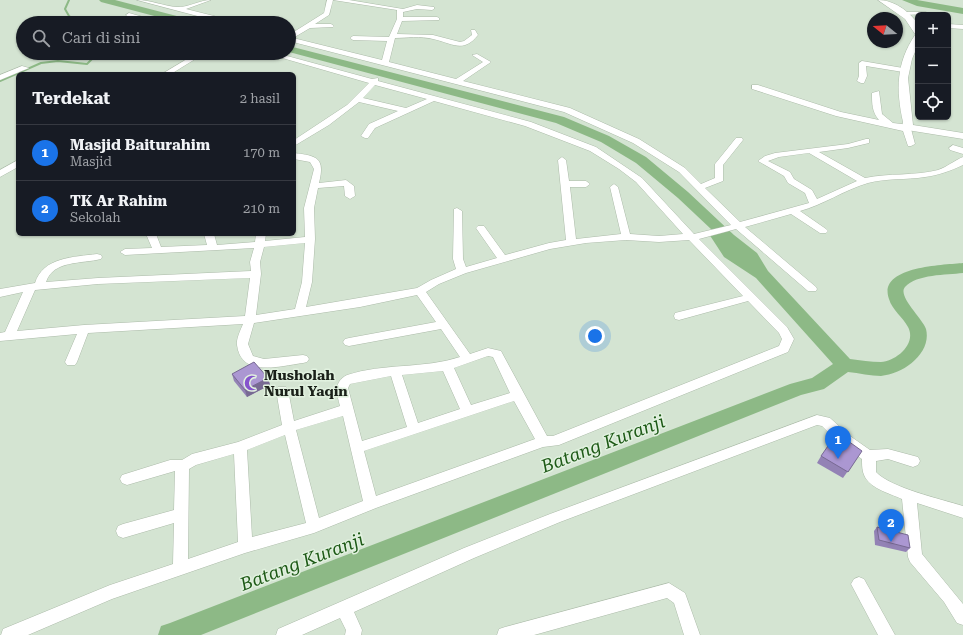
<!DOCTYPE html>
<html lang="id">
<meta charset="utf-8">
<style>
body{margin:0;font-family:"Roboto Serif",serif;background:#242831;color:#f1f3f6}
.controls{position:absolute;right:12px;top:12px;display:grid;overflow:hidden;border-radius:6px;box-shadow:0 1px 3px #0004}
.controls button{width:36px;height:36px;display:grid;place-items:center;padding:0;border:0;border-bottom:1px solid #363941;background:#171b24;color:#f1f3f6;font:20px sans-serif}
.compass{position:absolute;left:867px;top:12px;width:36px;height:36px;border-radius:50%;background:#171b24;box-shadow:0 1px 3px #0004;rotate:288deg}
.you{position:absolute;left:595px;top:336px;width:14px;height:14px;margin:-10px;border:3px solid #fff;border-radius:50%;background:#1a73e8;box-shadow:0 0 0 6px #1a73e833}
.badge{display:grid;place-items:center;width:26px;height:26px;border-radius:50%;background:#1a73e8;color:#fff;font-size:13px;font-weight:700}
.pin{position:absolute;translate:-50% -33px;filter:drop-shadow(0 1px 2px #0008)}
.pin::after{content:'';position:absolute;top:21px;width:14px;height:12px;background:inherit;clip-path:polygon(0 0,100% 0,50% 100%)}
.list{margin:0;padding:0;list-style:none}
h2{display:flex;justify-content:space-between;align-items:center;height:52px;margin:0;padding:0 16px;font-size:17px}
h2 small{font-size:13px;font-weight:400;color:#9ea1a6}
.list li{display:grid;grid-template-columns:26px 1fr auto;gap:12px;align-items:center;box-sizing:border-box;height:56px;padding:0 16px;border-top:1px solid #363941}
.list b{display:block;font-size:15px;white-space:nowrap}
.list p{margin:0;font-size:13px;white-space:nowrap;color:#9ea1a6}
.list em{font-size:13px;font-style:normal;color:#9ea1a6}
.icon{flex:none;width:22px;height:22px;fill:none;stroke:currentColor;stroke-width:2;stroke-linecap:round;stroke-linejoin:round}
.map{position:relative;flex:none;width:963px;height:635px;overflow:hidden}
.search{position:absolute;background:#171b24;box-shadow:0 1px 3px #0004;left:16px;top:16px;width:280px;height:44px;display:flex;align-items:center;gap:10px;box-sizing:border-box;padding:0 14px;border-radius:22px;color:#9ea1a6;font-size:15px}
.panel{position:absolute;background:#171b24;box-shadow:0 1px 3px #0004;left:16px;top:72px;width:280px;height:164px;border-radius:6px}
.map>svg:first-child{display:block}
.lines{fill:none;stroke-linecap:round;stroke-linejoin:round}
.stream{stroke:#8db986;stroke-width:2}
.river{fill:#8db986;fill-rule:evenodd}
.street-casing{stroke:#acbba9;stroke-width:1}
.secondary-casing{stroke:#acbba9;stroke-width:1}
.street{fill:#fff;fill-rule:evenodd}
.secondary{fill:#fff;fill-rule:evenodd}
.wall{fill:#9382b5}
.shaded-wall{fill:#786a93}
.building{fill:#ab97d2;stroke:#786a93}
.labels{text-anchor:middle;stroke-width:3;stroke-linejoin:round;paint-order:stroke}
.poi-label{font-size:14px;font-weight:bold;fill:#1a2019;stroke:#e1f1df;text-anchor:start}
.near-water-label{font-size:18px;font-style:italic;fill:#1e5a17;stroke:#e1f1df}
</style>
<div class="map">
<svg width="963" height="635" viewBox="0 0 963 635">
<rect width="100%" height="100%" fill="#d4e4d2"/>
<g class="lines">
<!-- stream -->
<g class="stream">
<path d="M69,0L65,9L69,16L81,23"/>
<path d="M0,81L41,63L58,61L87,64L94,57L95,53"/>
</g>
<!-- river -->
<g class="river">
<path d="M99,0H115L196,21L198,23H181L101,2Z"/>
<path d="M902,0H917L963,8V14L917,6Z"/>
<path d="M289,46L564,117L609,136L646,157L688,192L734,235L757,253L768,271L850,359C860,360 871,362 881,362C896,361 917,344 908,327C903,317 892,310 889,299C877,266 944,265 963,263V273C946,275 917,274 905,287C897,296 923,319 926,329C932,353 904,374 881,376C871,376 859,373 848,372L824,389L801,395L201,635H158L161,626L170,623L790,384L812,378L833,364L756,278L724,257L709,234L712,230L678,198L636,163L601,142L556,123L289,52Z"/>
</g>
<defs>
<g id="street">
<path d="M137,0C151,0 163,6 177,7C187,8 200,0 211,0L186,9L214,16L233,23H224Z"/>
<path d="M327,0H349L403,9L417,5L434,7V9L432,10L417,9L403,12V17H437L439,18V20L402,21L397,34L433,35L460,42L464,41L472,35L471,30H475L478,35C463,54 452,43 433,39C420,36 407,38 395,38L389,62L456,79L483,62L472,55L477,54L491,62L463,81L570,108L639,139L685,168L701,184L715,178V164L736,138H742L743,140L723,165V181L705,188L740,222L809,203L805,193L788,183L784,176L758,161L765,156L775,153L848,144L866,139H869V143L848,148L819,152L865,178C888,173 916,176 938,170C947,167 955,160 963,157V165C950,171 939,175 925,177C906,180 886,178 868,183C844,190 823,205 800,211L826,229L828,231L826,233H820L791,214L745,227L816,287L817,289L816,291H808L736,229L699,239L787,327L794,339L788,352L559,445L543,447L376,508L314,533L245,553L112,599L28,635H1L3,629L110,585L173,564L174,523L123,538L118,536L116,531L118,526L123,524L174,510L175,471L127,485L122,483L120,479L122,475L170,460H182L192,454L238,442L282,425L276,390L278,387H286L288,390L294,421L340,406C337,394 333,382 347,375C383,363 424,369 460,357L441,329L349,346L345,345L343,342L345,339L349,338L436,322L417,295L360,307L254,323L248,344L253,356L264,359L303,355L307,356L309,359L307,362L303,363C280,366 241,378 237,345C236,339 241,329 243,324L88,333L77,362L75,365H67L65,362L77,334L0,341V333L5,332L23,292L0,297V289L35,283C43,257 74,257 97,254L101,255L102,257L101,259C82,264 53,260 46,282L98,278L251,271L250,262L254,248L125,255L120,252L125,249L152,248L146,234H156L161,247L207,245L204,234H214L217,245L255,242L256,234H266L265,241L305,237L304,208L314,169L310,162L294,159V153C318,156 325,158 319,183L346,180L354,186L355,196L350,199L345,196L344,186L318,188L314,208L315,239L312,282L306,307L417,288L431,280L456,269L453,259L454,209L457,208L462,211L463,259L466,267L497,258L476,228L478,226H484L505,255L549,243L566,240L558,160L562,157L566,160L569,181H586L590,184L586,187H570L576,239L621,234L610,187L614,184L618,187L630,234L659,236L683,234L636,182L619,169L590,151L525,126L434,101L375,128L368,138H365L361,136L369,124L398,111L359,102L329,125L294,146V140L347,105L369,83L265,53H276L372,79L378,78V81L531,122L596,147L642,178L694,234L731,225L679,172L633,143L564,112L289,41V35L324,13ZM333,0L397,10V19L389,37L353,36L350,38L353,40L387,41L382,60L293,38L310,28L333,27L334,26L331,24H315L329,15ZM375,85L427,99L406,108L363,98ZM809,153L857,181L817,199L812,190L794,179L790,172L768,161L779,157ZM626,240L659,242L689,240L743,296L675,313L674,316L675,319L679,320L748,301L779,333L782,339L779,346L553,436H547L501,351L488,348L470,354L426,292L439,284L466,273L550,249L586,243ZM305,243L302,282L295,309L256,315L261,274L260,262L264,247ZM250,278L245,316L84,325L17,331L35,290L98,284ZM488,356L493,357L510,393L471,405L454,368ZM443,371L460,409L418,423L402,375ZM391,376L407,427L362,441L348,388L350,384ZM514,401L535,439L376,496L364,451ZM343,416L363,501L319,518L296,430ZM285,435L306,523L252,537L247,450ZM234,454L238,542L188,559L189,469L196,465Z"/>
<path d="M905,12H926L929,14L903,15L902,14Z"/>
<path d="M129,13L161,22L162,23H152L127,16L126,15Z"/>
<path d="M948,24L963,25V29L948,28Z"/>
<path d="M197,53H205L171,74H162Z"/>
<path d="M862,61L903,68L907,70L903,72L866,66L867,76L864,83H861L857,81L859,76V63Z"/>
<path d="M22,66L29,68L0,80V75Z"/>
<path d="M752,85H758L841,112L879,120C872,112 872,104 872,93L879,91L882,114L893,123L910,125L915,144L911,146H908L903,131L836,116L752,89Z"/>
<path d="M953,145L963,148V154L950,150L949,148Z"/>
<path d="M18,160V167L0,177V170Z"/>
<path d="M817,415L830,418L850,436L870,450L888,449L918,457L920,461L918,465L913,467L888,459L876,461V472C891,488 941,499 963,506V518L917,503L922,554L963,604V625L957,623L944,602L910,562L908,557L902,499C889,493 867,488 863,472C862,468 862,463 862,459L840,444L822,426L817,425L560,522L474,558L354,612L362,630L361,635H345L346,630L340,618L302,635H276L278,629L464,548L550,514Z"/>
<path d="M859,577L864,579L895,635H878L851,584L854,579Z"/>
<path d="M669,583L685,593L700,635H684L674,603L667,598L534,635H497L499,629L505,627Z"/>
</g>
<path id="secondary" d="M878,0C894,0 909,11 918,24V45L912,59L908,78L913,125L963,133V139L907,130L902,127L903,122C896,90 896,63 915,35L917,34H915L905,19Z"/>
</defs>
<!-- street casing -->
<use href="#street" class="street-casing"/>
<!-- secondary casing -->
<use href="#secondary" class="secondary-casing"/>
<!-- street -->
<use href="#street" class="street"/>
<!-- secondary -->
<use href="#secondary" class="secondary"/>
</g>
<!-- wall -->
<g class="wall">
<path d="M232,374L268,378L270,385L247,397L234,381Z"/>
<path d="M821,456L857,458L843,478L817,463Z"/>
<path d="M877,527L910,548L906,552L875,545L874,531Z"/>
</g>
<!-- shaded-wall -->
<path class="shaded-wall" d="M268,378L270,385L247,397L245,390Z"/>
<!-- building -->
<g class="building">
<path d="M254,362L268,378L245,390L232,374Z"/>
<path d="M837,433L862,451L848,472L821,456Z"/>
<path d="M877,527L908,535L910,548L879,540Z"/>
</g>
<!-- icons -->
<defs>
<symbol id="mosque-bare" viewBox="-9 -9 18 18"><path d="M3.5-4.9A6 6 0 1 0 3.5 4.9A5 5 0 1 1 3.5-4.9Z" fill="#8654cd" stroke="#e1f1df" stroke-width="2.5" paint-order="stroke"/></symbol>
</defs>
<g fill-rule="evenodd">
<use href="#mosque-bare" x="241" y="372" width="22" height="22"/>
</g>
<g class="labels">
<!-- poi labels -->
<g class="poi-label">
<text x="264" y="380">Musholah<tspan x="264" dy="16">Nurul Yaqin</tspan></text>
</g>
<!-- near-water labels -->
<g class="near-water-label">
<text transform="translate(603 444) rotate(-21)" y="6">Batang Kuranji</text>
<text transform="translate(302 562) rotate(-21)" y="6">Batang Kuranji</text>
</g>
</g>
</svg>
<div class="controls">
<button>+</button>
<button>−</button>
<button><svg class="icon" aria-label="locate" viewBox="0 0 24 24"><circle cx="12" cy="12" r="6"/><path d="M12 2v4M12 18v4M2 12h4M18 12h4"/></svg></button>
</div>
<svg class="compass" viewBox="-18 -18 36 36"><path d="M0-13l5 13h-10z" fill="#e53935"/><path d="M0 13l5-13h-10z" fill="#9ea1a6"/></svg>
<div class="you"></div>
<div class="pin badge" style="left:838px;top:459px">1</div>
<div class="pin badge" style="left:891px;top:542px">2</div>
<div class="search"><svg class="icon" aria-label="search" viewBox="0 0 24 24"><circle cx="10" cy="10" r="6"/><path d="M15 15l6 6"/></svg>Cari di sini</div>
<section class="panel">
<h2>Terdekat<small>2 hasil</small></h2>
<ul class="list">
<li><span class="badge">1</span><div><b>Masjid Baiturahim</b><p>Masjid</p></div><em>170 m</em></li>
<li><span class="badge">2</span><div><b>TK Ar Rahim</b><p>Sekolah</p></div><em>210 m</em></li>
</ul>
</section>
</div>
